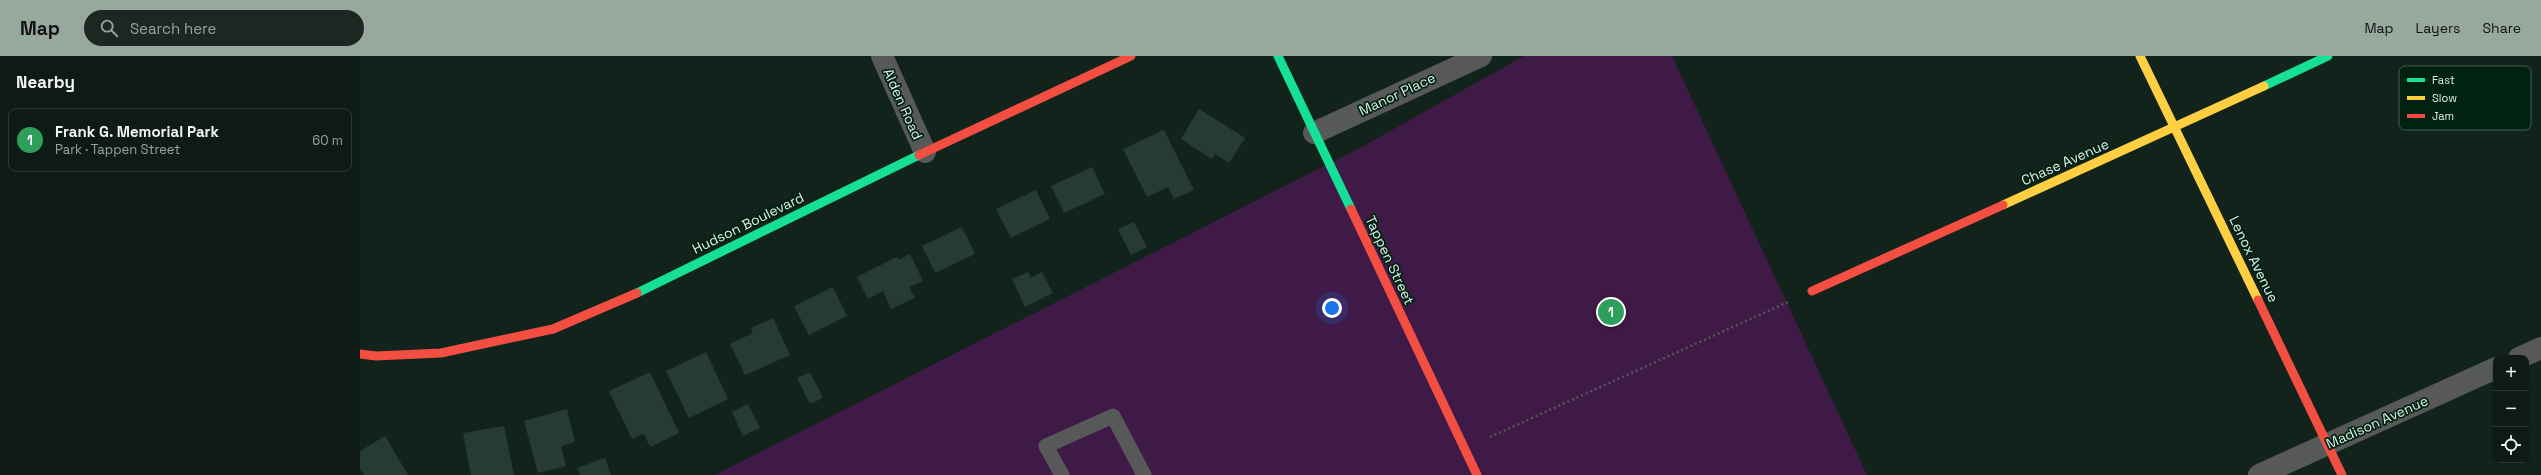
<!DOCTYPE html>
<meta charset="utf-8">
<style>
body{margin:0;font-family:"Space Grotesk",sans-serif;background:#1c2722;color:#f1f3f6}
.controls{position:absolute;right:12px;bottom:12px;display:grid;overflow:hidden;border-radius:8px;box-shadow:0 1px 3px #0004}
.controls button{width:36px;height:36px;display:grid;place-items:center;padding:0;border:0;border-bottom:1px solid #2e3834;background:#0e1a15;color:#f1f3f6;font:20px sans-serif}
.you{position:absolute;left:972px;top:252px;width:14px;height:14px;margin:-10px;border:3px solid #fff;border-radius:50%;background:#1a73e8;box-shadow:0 0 0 6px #1a73e833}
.badge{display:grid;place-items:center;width:26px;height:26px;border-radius:50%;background:#97a89f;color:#fff;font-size:13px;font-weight:700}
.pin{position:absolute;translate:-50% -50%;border:2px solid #fff;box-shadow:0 1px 4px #0006}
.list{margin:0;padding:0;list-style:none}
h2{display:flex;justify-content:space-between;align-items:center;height:52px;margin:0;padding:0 16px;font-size:17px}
h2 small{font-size:13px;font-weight:400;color:#9ba1a0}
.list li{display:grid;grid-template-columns:26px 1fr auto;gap:12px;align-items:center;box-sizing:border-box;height:64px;margin:0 8px 8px;padding:0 8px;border:1px solid #2e3834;border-radius:8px}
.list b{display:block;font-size:15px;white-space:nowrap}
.list p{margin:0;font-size:13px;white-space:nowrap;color:#9ba1a0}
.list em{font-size:13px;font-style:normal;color:#9ba1a0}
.icon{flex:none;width:22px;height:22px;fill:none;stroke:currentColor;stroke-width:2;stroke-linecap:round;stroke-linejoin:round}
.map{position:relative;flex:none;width:2181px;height:419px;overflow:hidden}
header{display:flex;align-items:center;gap:24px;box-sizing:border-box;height:56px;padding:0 20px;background:#97a89f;color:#111}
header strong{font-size:19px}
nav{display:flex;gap:22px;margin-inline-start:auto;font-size:14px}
.search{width:280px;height:36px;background:#1c2722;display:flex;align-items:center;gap:10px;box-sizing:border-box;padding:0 14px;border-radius:22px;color:#9ba1a0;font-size:15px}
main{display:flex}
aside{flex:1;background:#0e1a15}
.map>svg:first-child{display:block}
.green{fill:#401a46}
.building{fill:#263c33}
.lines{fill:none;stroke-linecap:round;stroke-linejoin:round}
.path{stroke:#525957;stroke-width:2.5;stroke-dasharray:2 3;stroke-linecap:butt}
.lane{stroke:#575959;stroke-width:15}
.street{stroke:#575959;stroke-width:22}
.fast{stroke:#16e098;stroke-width:9}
.slow{stroke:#ffcf43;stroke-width:9}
.jam{stroke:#f24e42;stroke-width:9}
.labels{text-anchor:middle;stroke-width:3.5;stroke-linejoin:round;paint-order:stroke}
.street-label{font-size:14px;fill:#def0e6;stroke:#012113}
.key{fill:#012113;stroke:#435f52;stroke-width:1}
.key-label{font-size:11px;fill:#def0e6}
</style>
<header>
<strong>Map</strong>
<div class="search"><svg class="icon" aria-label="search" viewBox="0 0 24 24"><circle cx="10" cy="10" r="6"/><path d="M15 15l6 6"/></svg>Search here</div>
<nav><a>Map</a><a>Layers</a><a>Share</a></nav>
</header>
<main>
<aside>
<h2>Nearby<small></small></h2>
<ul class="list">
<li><span class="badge" style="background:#2e9e5b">1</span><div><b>Frank G. Memorial Park</b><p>Park · Tappen Street</p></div><em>60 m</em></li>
</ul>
</aside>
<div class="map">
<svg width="2181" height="419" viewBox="0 0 2181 419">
<rect width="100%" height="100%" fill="#12231c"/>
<!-- green -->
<path class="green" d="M1164,0H1312L1507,419H355L998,93Z"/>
<!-- building -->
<g class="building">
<path d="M839,53L885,82L869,107L855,98L852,103L821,83Z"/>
<path d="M804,74L834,134L814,143L808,131L787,141L763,93Z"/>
<path d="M732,111L745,138L704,157L691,130Z"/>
<path d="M676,134L690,163L651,182L636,153Z"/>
<path d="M774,166L787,191L771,199L758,173Z"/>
<path d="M602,171L615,198L575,217L562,190Z"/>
<path d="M550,198L563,225L549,231L555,242L531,253L523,235L508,243L497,221L537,201L538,204Z"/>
<path d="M668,216L671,222L682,216L693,237L665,251L652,223Z"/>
<path d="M473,231L487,260L449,279L434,250Z"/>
<path d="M413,262L430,299L385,319L370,288L393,277L391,272Z"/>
<path d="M346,296L368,343L329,362L306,315Z"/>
<path d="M290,316L319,377L290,391L284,378L272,383L249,335Z"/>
<path d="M450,316L463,342L450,348L437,322Z"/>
<path d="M388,348L400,372L383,380L372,356Z"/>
<path d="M207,353L215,386L201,390L206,410L178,417L164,365Z"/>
<path d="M144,370L154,419H111L103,377Z"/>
<path d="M25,380L48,419H4L0,412V395Z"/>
<path d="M245,402L251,419H220L217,412Z"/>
</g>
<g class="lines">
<!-- path -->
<path class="path" d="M1130,381L1428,246"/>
<!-- lane -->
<path class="lane" d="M702,419L686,390L753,360L784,419"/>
<!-- street -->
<g class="street">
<path d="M522,0L565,96"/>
<path d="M954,77L1121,0"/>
<path d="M2159,302L2181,292"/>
<path d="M1899,419L2136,312"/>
</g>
<!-- fast -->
<g class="fast">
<path d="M918,0L991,153"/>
<path d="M1904,30L1968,0"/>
<path d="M277,237L559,99"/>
</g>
<!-- slow -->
<g class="slow">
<path d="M1780,0L1898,244"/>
<path d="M1643,149L1904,30"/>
</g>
<!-- jam -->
<g class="jam">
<path d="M559,99L771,0"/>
<path d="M991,153L1117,419"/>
<path d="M1452,235L1643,149"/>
<path d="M1898,244L1982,419"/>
<path d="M0,298L16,300L81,297L193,273L277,237"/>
</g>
</g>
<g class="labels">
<!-- street labels -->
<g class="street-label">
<text transform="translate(1037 38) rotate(-25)" y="5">Manor Place</text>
<text transform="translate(543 48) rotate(66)" y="5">Alden Road</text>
<text transform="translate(1705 106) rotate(-24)" y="5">Chase Avenue</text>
<text transform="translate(388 167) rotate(-26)" y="5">Hudson Boulevard</text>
<text transform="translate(1894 203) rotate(64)" y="5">Lenox Avenue</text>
<text transform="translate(1030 204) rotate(65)" y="5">Tappen Street</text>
<text transform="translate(2017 366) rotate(-24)" y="5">Madison Avenue</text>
</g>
</g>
<!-- legend -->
<rect x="2039" y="10" width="132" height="64" rx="6" class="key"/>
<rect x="2047" y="22" width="18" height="4" fill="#16e098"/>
<rect x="2047" y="40" width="18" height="4" fill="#ffcf43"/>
<rect x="2047" y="58" width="18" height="4" fill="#f24e42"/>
<g class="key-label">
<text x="2072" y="28">Fast</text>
<text x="2072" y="46">Slow</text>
<text x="2072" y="64">Jam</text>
</g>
</svg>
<div class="controls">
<button>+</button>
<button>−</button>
<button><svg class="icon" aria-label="locate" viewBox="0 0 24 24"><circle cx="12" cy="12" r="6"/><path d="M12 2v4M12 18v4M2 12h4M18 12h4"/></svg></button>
</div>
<div class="you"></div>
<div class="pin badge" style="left:1251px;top:256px;background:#2e9e5b">1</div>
</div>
</main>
